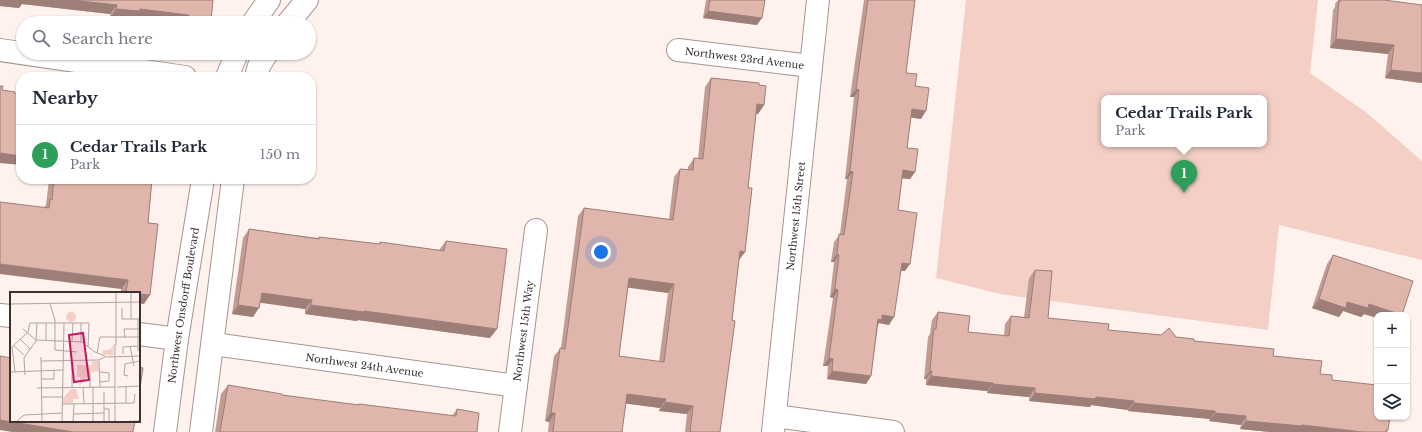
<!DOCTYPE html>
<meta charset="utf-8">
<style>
body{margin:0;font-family:"Libre Baskerville",serif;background:#f6f6f7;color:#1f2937}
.controls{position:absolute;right:12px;bottom:12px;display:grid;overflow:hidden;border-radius:8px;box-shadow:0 1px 3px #0004}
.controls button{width:36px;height:36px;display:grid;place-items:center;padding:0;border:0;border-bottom:1px solid #e0e1e3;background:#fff;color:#1f2937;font:20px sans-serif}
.you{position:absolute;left:601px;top:252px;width:14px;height:14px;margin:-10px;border:3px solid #fff;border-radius:50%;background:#1a73e8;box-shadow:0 0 0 6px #1a73e833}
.badge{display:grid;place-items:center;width:26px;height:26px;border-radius:50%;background:#2563eb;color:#fff;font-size:13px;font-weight:700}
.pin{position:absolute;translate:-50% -33px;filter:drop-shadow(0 1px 2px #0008)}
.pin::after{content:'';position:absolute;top:21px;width:14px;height:12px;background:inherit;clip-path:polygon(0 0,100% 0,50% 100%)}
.popup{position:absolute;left:1101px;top:95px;width:166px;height:52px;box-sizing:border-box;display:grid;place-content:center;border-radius:8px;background:#fff;filter:drop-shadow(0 1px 3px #0005);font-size:13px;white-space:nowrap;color:#747a83}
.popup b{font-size:15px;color:#1f2937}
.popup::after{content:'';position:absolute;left:50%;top:100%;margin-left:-8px;border:8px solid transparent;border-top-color:#fff}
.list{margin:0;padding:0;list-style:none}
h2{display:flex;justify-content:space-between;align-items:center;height:52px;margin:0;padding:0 16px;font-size:17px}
h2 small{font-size:13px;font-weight:400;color:#747a83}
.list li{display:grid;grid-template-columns:26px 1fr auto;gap:12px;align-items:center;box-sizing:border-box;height:60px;padding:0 16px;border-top:1px solid #e0e1e3}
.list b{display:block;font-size:15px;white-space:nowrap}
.list p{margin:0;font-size:13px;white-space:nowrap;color:#747a83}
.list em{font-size:13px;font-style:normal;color:#747a83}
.icon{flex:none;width:22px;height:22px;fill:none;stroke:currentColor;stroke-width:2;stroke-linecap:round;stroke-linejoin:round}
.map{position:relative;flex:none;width:1422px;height:432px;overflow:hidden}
.search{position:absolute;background:#fff;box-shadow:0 1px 3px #0004;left:16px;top:16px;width:300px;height:44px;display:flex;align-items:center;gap:10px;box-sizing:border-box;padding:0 14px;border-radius:22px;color:#747a83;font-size:15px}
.panel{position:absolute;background:#fff;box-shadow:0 1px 3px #0004;left:16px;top:72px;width:300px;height:112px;border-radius:16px}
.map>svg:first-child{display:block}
.green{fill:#f3cfc6;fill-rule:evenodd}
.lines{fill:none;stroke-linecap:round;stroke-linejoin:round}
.minor-casing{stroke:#a7948f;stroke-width:24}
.tertiary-casing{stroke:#a7948f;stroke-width:24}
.minor{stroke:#fff;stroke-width:22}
.tertiary{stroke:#fff;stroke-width:22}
.wall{fill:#c19c93;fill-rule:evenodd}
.shaded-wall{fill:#9d7f78}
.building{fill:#e0b5ab;stroke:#9d7f78;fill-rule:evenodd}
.labels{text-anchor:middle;stroke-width:3;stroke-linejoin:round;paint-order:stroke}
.street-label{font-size:10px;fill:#3a3230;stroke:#fff}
.inset-road{fill:none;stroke:#b0a5a2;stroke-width:1}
.view{fill:#c2185b;fill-opacity:0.15;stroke:#c2185b;stroke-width:2}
.inset-edge{fill:none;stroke:#3a3230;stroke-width:2}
</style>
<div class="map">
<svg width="1422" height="432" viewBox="0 0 1422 432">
<rect width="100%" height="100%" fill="#fef1ee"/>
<!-- green -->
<path class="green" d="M966,0H1318L1310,73L1367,113L1422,161V260L1279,225L1268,330L1000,294L936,278ZM1104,98H1264V144H1104Z"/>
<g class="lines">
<defs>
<g id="minor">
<path d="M0,50L185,77"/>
<path id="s1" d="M678,50L811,66"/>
<path d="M0,315L11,316"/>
<path d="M139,334L177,339"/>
<path id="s2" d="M213,344L516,386"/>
<path d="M775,416L893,432"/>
<path id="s3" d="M510,432L536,230"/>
<path id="s4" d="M773,432L818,0"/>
</g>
<g id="tertiary">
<path d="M253,23L269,0"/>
<path d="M288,23L307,0"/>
<path d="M227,77L237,53"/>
<path d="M256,77L259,66L267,53"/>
<path id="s5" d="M165,432L177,339L203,179"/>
<path d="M201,432L233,179"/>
</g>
</defs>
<!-- minor casing -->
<use href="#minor" class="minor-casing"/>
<!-- tertiary casing -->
<use href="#tertiary" class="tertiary-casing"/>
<!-- minor -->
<use href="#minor" class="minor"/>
<!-- tertiary -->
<use href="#tertiary" class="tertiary"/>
</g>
<!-- wall -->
<g class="wall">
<path d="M0,0H213L211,20L209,23H175L135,18L134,20L110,18V14L22,4L19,8L0,6Z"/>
<path d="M706,0H765L757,25L703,18Z"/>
<path d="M864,0H915L906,73L915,86L921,119L911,117L907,148L915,172L910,179L902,178L898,210L905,271H901L889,325L879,323L878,326L871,376L866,384L827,379L828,366H823L833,298L830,297L834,262H831L834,242L840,234L847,179H845L854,97H850Z"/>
<path d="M1338,0H1384L1422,5V83L1385,78L1388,54L1330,48L1333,10L1335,7V4Z"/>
<path d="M711,78L759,85L764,105L758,114L756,113L748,188L745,252L739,260L720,432H685L687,414L659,411L660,408L626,403L622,432H548L549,422L545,421L554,356L561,348L578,216L584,208L669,219L674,177L680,169L688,170V167L694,158L698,159L705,87ZM628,287L668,293L659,362L619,356Z"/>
<path d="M49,179H153L152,181L148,223L144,304L139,303V293H121V289L44,207L46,205Z"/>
<path d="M249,229L318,238L319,237L379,244L380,242L439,250L446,241L490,338L358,320L357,321L305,314V309L260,302L253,317L232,314L243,238Z"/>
<path d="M1333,255L1377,315V318L1364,314L1361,317L1343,311L1339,317L1312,308L1327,264Z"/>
<path d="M1035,270L1048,318L1108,330L1176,337L1194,341L1273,356L1320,374L1332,380L1388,430L1387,432H1270L1240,429L1241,425L1209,421L1210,419L1128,411V410L1091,405L1090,407L1029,401V397L987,393V391L926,385V379H924L928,337L930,334L932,320L938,312L968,332L1004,336L1005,324L1011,316L1024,317L1029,278Z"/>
<path d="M228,385L282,395L358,405L359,404L452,416L457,409L477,432H215L221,394Z"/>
</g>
<!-- shaded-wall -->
<g class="shaded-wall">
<path d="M0,0H71L117,5L110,14L22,4L19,8L0,6Z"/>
<path d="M116,9H140L189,15L183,23H175L135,18L134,20L110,18Z"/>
<path d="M708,11L762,18L757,25L703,18Z"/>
<path d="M188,18L211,20L209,23H185Z"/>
<path d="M1336,39L1394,45L1388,54L1330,48Z"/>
<path d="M1391,70L1422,73V83L1385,78Z"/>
<path d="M856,89L859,90L854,97H850Z"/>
<path d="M757,104L764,105L758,114L751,113Z"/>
<path d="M912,109L926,111L921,119L907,117Z"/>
<path d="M0,153L21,156V165L0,163Z"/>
<path d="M903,170L915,172L910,179L897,178Z"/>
<path d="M850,171L853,172L847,179H845Z"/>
<path d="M740,251L745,252L739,260Z"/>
<path d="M837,254L839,255L834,262H831Z"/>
<path d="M902,263L910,264L905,271L897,270Z"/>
<path d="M0,264L128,280L121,289L0,274Z"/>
<path d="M629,278L674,284L668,293L623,287Z"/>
<path d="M835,289L838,290L833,298L830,297Z"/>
<path d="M262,293L312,300L305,309L255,302Z"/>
<path d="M139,294L150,295L144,304L139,303Z"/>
<path d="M1319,299L1369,304L1402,315H1377V318L1364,314L1361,317L1343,311L1339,317L1312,308Z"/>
<path d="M238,305L259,308L253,317L232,314Z"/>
<path d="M311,305L364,311L497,329L490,338L358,320L357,321L305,314Z"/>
<path d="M882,315L894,317L889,325L879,323L876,327L878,319Z"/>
<path d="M829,358L833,359L828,366H823Z"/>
<path d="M832,371L871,376L866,384L827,379Z"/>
<path d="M930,371H932L926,379H924Z"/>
<path d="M931,376L993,383L987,391L926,385Z"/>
<path d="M993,384L1035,388L1029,397L987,393Z"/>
<path d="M1035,393L1096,397L1134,401L1128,410L1091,405L1090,407L1029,401Z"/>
<path d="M627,394L666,399L660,408L621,403Z"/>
<path d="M665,402L693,406L687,414L659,411Z"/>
<path d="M1134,403L1215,411L1210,419L1128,411Z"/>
<path d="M551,413H555L549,422L545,421Z"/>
<path d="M1215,413L1246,416L1241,425L1209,421Z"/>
<path d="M0,420L74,432H12L0,430Z"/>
<path d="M1246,421L1302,425L1363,432H1270L1240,429Z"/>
</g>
<!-- building -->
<g class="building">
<path d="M71,0H213L211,20L188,18L189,15L140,9V11L116,9L117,5Z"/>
<path d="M710,0H765L762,18L708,11Z"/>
<path d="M868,0H915L906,73L917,74L915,86L929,88L926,111L912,109L907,148L918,149L915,172L903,170L898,210L917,213L910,264L902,263L894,317L882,315V320L878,319L871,376L832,371L833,359L829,358L838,290L835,289L839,255L837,254L839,234L844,235L853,172L850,171L859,90L856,89Z"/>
<path d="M1341,0H1384L1422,5V73L1391,70L1394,45L1336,39L1339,1H1341Z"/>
<path d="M711,78L759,83V85L766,86L764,105L757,104L748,188H752L745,252L740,251L732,320L735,321L720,432H690L693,406L665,402L666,399L627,394L622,432H553L555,413H551L560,348L565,349L584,208L673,220L680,169L693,170L694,158L703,159ZM629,278L674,284L664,362L619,356Z"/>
<path d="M0,86H3L2,90L15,92L14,93L21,94V156L0,153Z"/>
<path d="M54,179H152L148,223L158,224L150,295L139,294V293L126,292L128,280L0,264V202L49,208L50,199L52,200Z"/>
<path d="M249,229L319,239V237L380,244V242L444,251L446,241L507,249L497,329L364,311V312L311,305L312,300L262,293L259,308L238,305Z"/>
<path d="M1333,255L1413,281L1402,315L1369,304L1368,308L1347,302L1346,308L1319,299Z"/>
<path d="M1035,270L1052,271L1048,318L1109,324L1108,330L1161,335L1169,328L1176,337L1194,339V341L1274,349L1273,356L1322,361L1320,374L1332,375V380L1377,385V417H1390L1388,430H1386V432H1363L1302,425V426L1246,421V416L1215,413V411L1134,403V401L1096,397L1095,399L1035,393V388L993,384V383L931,376L932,371H930L933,337L934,329H936L938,312L970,316L968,332L1009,336L1011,316L1029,318Z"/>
<path d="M0,356L11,358V421H135L133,432H74L0,420Z"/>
<path d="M139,367L143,368L139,394Z"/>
<path d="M228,385L282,394V395L359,405V404L456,416L457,409L479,413L477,432H220Z"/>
</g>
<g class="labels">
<!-- street labels -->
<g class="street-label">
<text dy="4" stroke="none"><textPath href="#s1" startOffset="67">Northwest 23rd Avenue</textPath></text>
<text dy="4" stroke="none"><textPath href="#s4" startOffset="217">Northwest 15th Street</textPath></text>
<text dy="4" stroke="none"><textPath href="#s5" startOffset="128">Northwest Onsdorff Boulevard</textPath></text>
<text dy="4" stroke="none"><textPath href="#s3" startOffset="102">Northwest 15th Way</textPath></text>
<text dy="4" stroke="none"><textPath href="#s2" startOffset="153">Northwest 24th Avenue</textPath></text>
</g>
</g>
<!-- overview -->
<g transform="translate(10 292)">
<rect width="130" height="130" fill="#fef1ee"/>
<path d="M56 25a5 5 0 1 1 10 0a5 5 0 1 1-10 0ZM104,53L103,64L92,62L93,58H99ZM82,69H88L89,79L80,80L79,85H76L69,95L71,85H67V73H82ZM61,97H66L69,107H63V111H53V106Z" fill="#f3cfc6"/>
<path class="inset-road" d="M106,0V53M121,0V27M0,12L130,10M40,12L45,28V58L67,60M112,16V27H130M13,37L26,48L72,50L85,60L97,65L130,64M115,46L114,37H130M10,47L20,57M36,48V31M62,49L63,31M71,50V31M3,53L14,63M120,54L124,74M128,59V27M87,61L90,45H130M113,62V55L128,54M31,65L32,130M31,69L89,68L95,65M89,69L90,95M1,80L53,78M5,80L2,55L18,40L20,31H79L78,55M15,83L14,66L26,49L27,31M118,84L114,83L115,72L130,69M31,87H44V78M90,90L99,89V81L90,80M0,91V67M116,94V111M83,95V130M107,95L130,94M27,96L105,95M62,96V69M73,96L74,112M80,96V80M94,100V130M31,105H52M52,112L124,111L125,102M94,117H99V130M64,122L94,121M6,130L14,123L52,121M52,130L54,31M63,130L64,112M100,130L130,129M105,130V52"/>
<path class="view" d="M73,41L79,88L64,90L59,43Z"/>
<rect width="130" height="130" class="inset-edge"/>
</g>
</svg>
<div class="controls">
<button>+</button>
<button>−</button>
<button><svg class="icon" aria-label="layers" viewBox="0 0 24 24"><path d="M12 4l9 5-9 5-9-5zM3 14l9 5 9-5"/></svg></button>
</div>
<div class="you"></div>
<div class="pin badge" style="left:1184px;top:193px;background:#2e9e5b">1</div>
<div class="popup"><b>Cedar Trails Park</b>Park</div>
<div class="search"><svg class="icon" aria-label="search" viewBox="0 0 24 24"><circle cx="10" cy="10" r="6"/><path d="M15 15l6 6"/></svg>Search here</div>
<section class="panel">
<h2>Nearby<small></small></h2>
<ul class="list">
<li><span class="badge" style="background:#2e9e5b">1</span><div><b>Cedar Trails Park</b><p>Park</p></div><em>150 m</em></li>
</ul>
</section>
</div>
